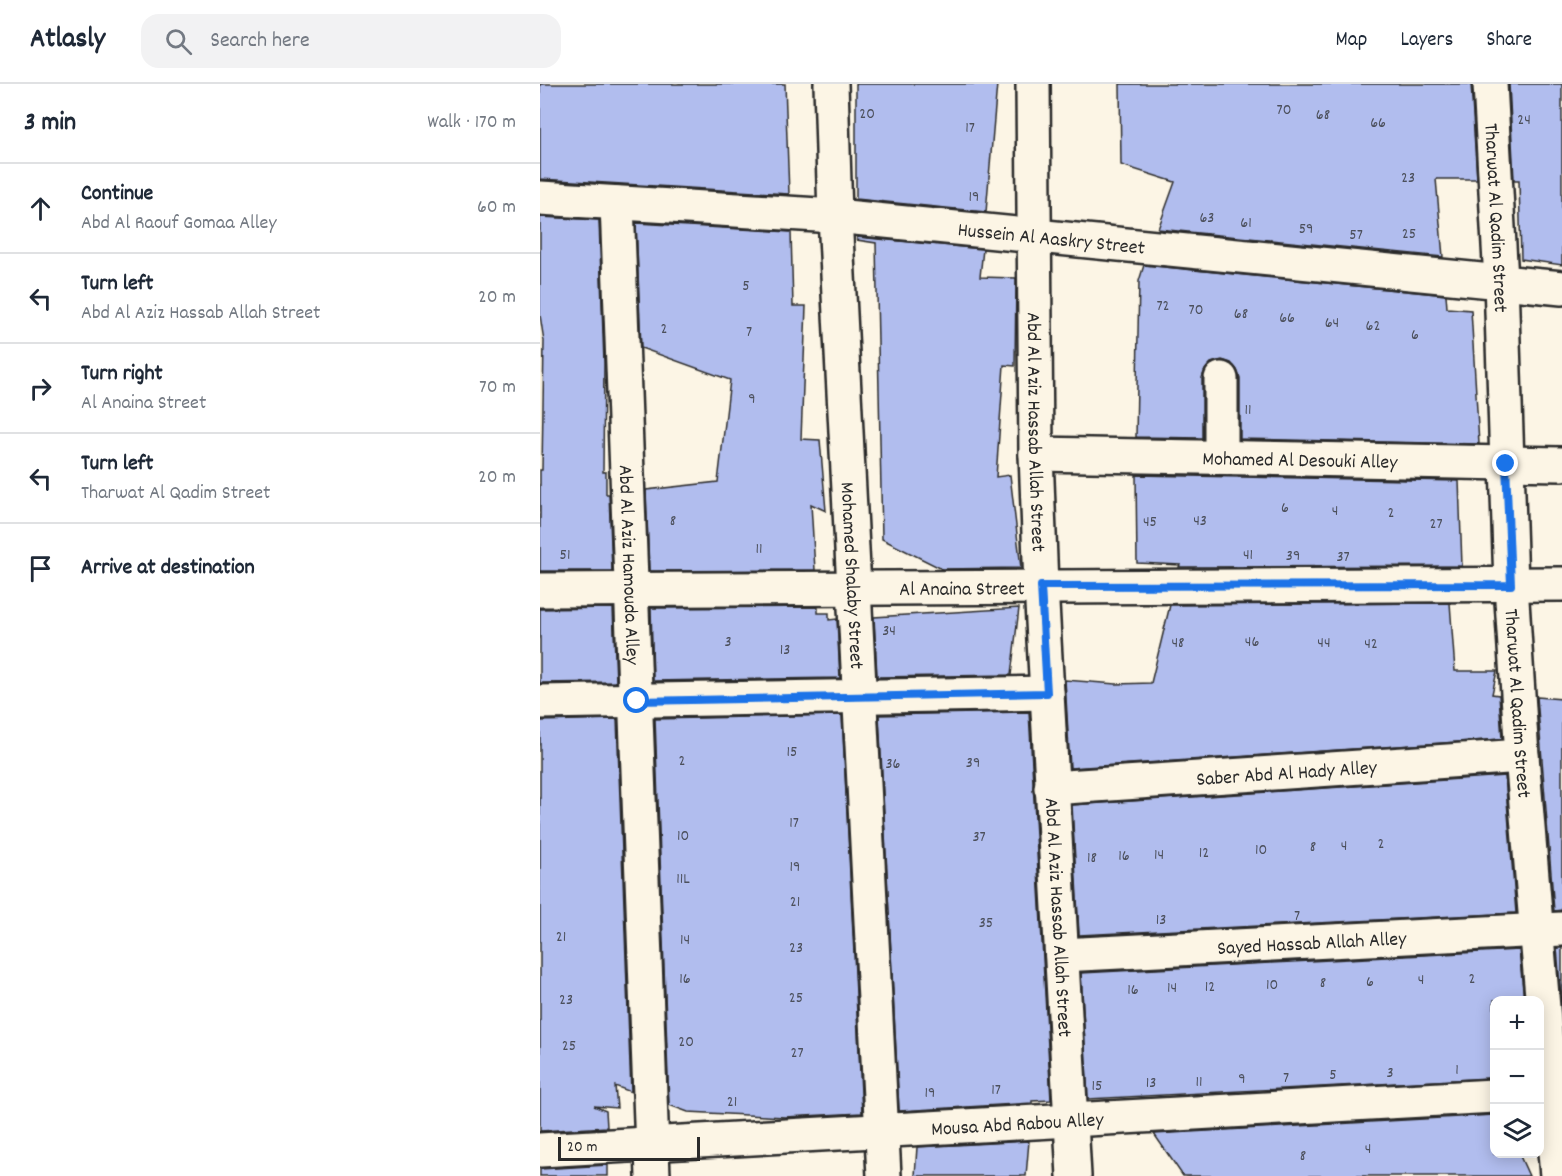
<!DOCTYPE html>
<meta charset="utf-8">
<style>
body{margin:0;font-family:Dekko,sans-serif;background:#f2f2f3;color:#1f2937}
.controls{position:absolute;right:18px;bottom:18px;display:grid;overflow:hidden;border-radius:12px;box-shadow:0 3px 15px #0003}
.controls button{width:54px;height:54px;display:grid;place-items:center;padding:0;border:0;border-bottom:2px solid #e0e1e3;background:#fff;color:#1f2937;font:30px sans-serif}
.scale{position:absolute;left:18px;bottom:15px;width:142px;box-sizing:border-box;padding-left:6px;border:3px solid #2b2b2b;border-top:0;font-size:16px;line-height:21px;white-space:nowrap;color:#2b2b2b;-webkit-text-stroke:4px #fcf5e5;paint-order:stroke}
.stop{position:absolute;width:18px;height:18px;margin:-14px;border:4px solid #1a73e8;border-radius:50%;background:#fff}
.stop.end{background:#1a73e8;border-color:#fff;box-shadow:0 2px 6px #0008}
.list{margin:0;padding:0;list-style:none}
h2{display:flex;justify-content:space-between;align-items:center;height:78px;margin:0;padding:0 24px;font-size:26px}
h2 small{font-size:20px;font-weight:400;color:#747a83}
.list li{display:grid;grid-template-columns:39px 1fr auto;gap:18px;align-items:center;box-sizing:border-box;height:90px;padding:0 24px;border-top:2px solid #e0e1e3}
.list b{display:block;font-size:22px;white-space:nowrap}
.list p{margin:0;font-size:20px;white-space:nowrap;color:#747a83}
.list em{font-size:20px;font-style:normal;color:#747a83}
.icon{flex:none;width:33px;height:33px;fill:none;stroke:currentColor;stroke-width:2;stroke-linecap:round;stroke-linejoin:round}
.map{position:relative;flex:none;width:1022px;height:1092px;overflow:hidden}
header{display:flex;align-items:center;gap:36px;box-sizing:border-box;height:84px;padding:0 30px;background:#fff;border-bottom:2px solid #e0e1e3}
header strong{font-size:28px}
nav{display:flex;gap:33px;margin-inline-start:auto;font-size:21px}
.search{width:420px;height:54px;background:#f2f2f3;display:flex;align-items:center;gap:15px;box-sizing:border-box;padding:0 21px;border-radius:18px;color:#747a83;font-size:22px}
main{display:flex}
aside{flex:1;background:#fff}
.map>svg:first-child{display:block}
.building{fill:#b1bdee;stroke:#2b2b2b;stroke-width:1.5}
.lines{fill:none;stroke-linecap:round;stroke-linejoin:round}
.minor-casing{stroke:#2b2b2b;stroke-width:38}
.minor{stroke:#fcf5e5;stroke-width:33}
.route{stroke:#1a73e8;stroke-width:8}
.labels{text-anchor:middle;stroke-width:4.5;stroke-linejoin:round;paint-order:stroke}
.number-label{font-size:16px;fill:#4c505c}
.street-label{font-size:20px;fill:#2b2b2b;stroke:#fcf5e5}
</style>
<header>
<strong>Atlasly</strong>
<div class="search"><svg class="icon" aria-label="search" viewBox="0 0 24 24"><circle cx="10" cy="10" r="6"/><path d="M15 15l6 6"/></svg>Search here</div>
<nav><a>Map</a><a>Layers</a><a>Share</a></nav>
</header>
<main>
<aside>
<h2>3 min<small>Walk · 170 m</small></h2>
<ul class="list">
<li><svg class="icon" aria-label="ahead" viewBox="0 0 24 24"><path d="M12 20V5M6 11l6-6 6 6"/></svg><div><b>Continue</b><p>Abd Al Raouf Gomaa Alley</p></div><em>60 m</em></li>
<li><svg class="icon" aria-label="left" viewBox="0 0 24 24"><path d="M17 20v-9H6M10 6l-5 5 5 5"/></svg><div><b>Turn left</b><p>Abd Al Aziz Hassab Allah Street</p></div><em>20 m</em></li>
<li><svg class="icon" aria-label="right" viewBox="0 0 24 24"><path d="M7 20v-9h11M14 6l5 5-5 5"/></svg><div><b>Turn right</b><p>Al Anaina Street</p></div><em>70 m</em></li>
<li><svg class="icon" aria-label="left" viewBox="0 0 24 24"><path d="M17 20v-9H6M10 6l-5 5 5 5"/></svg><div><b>Turn left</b><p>Tharwat Al Qadim Street</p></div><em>20 m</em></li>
<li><svg class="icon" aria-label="arrive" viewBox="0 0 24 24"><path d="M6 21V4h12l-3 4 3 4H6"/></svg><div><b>Arrive at destination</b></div></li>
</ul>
</aside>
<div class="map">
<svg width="1022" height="1092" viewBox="0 0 1022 1092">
<rect width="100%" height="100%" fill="#fcf5e5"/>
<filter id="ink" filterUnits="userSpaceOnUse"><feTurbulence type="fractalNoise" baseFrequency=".0167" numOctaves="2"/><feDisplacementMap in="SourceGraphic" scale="12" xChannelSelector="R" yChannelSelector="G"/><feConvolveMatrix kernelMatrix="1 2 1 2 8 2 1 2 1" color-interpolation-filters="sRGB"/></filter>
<g filter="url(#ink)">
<!-- building -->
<g class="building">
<path d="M0,0H245L249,110L0,95Z"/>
<path d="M316,0H457L446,128L316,115Z"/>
<path d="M580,0H931L937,95H896L903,173L618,145L635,98L581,81Z"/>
<path d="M969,0H1022V181L981,175L979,96H974Z"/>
<path d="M0,133L59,136L64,279L63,388H66V410H69L72,487H0V386H2L4,257L0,231Z"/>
<path d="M96,139L251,148L253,222H266L261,355L280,356L286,427L271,420L275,486L109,487L106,406L178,398L190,296L101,264Z"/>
<path d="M317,153L443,165L440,193L476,194L475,282L464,281L456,393L470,391L481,484L402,485L342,455L336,159L317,156Z"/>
<path d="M604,181L906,211L907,224L931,226L939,360L700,355V294L697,286L691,279L682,276L671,279L665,286L662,294V354L596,353L599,197Z"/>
<path d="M596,391L919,397L922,482L639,483L640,481L597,479Z"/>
<path d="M910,519L915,587H957L952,610L959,611L962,655L530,684L525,596L576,600L611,599L630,521Z"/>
<path d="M278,523V529H289V536L297,535L300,594L113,597L111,524Z"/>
<path d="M73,524L76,598L0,599V525Z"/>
<path d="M479,524L471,591L337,593L334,533Z"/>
<path d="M997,613L1022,615V826L1014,827Z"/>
<path d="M489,628L511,1016L492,1017V1019L359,1027L339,631Z"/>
<path d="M302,631L322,1029L245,1033L148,1028L129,1021L115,635Z"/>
<path d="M77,635L91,1008L75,1002L77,1024L54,1022L66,1027L67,1043L0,1047V637Z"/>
<path d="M965,692L976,829L539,851L532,721Z"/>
<path d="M1017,864H1022V926Z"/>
<path d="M979,866L984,916H954V994L548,1015L541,889Z"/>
<path d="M954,1031V1070H979L989,1092H643L614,1050Z"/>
<path d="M489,1057L486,1092H375L377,1063Z"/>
<path d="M68,1081V1092H0V1085Z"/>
</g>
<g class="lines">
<defs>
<g id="minor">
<path id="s1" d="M291,0L295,132L344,1092"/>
<path id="s2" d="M493,0L496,370L501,502L534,1092"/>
<path id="s3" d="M950,0L961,197L971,501L982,672L1017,1092"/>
<path id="s4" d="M0,114L295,132L1022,204"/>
<path id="s5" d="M77,119L113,1092"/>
<path id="s6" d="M496,370L1022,380"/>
<path d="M681,373V295"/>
<path id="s7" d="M0,506L1022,500"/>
<path d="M0,618L507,609"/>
<path id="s8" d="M511,704L982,672"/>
<path id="s9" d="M522,871L1022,845"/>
<path id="s10" d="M0,1066L954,1012"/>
</g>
</defs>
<!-- minor casing -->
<use href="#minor" class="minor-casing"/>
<!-- minor -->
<use href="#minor" class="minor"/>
</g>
</g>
<g class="lines" filter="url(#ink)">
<!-- route -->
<path class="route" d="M97,617L507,609L501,502L971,501L966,380"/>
</g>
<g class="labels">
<!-- number labels -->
<g class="number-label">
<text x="744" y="30">70</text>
<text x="327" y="34">20</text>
<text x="783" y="35">68</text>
<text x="984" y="40">24</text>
<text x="838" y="43">66</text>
<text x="430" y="48">17</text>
<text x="868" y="98">23</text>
<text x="434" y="117">19</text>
<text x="667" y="138">63</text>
<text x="706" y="143">61</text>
<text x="766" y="149">59</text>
<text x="869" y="154">25</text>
<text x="816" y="155">57</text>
<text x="206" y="206">5</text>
<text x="623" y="226">72</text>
<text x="656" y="230">70</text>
<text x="701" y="234">68</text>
<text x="747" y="238">66</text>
<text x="792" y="243">64</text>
<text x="833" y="246">62</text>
<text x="124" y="249">2</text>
<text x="209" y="252">7</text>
<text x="875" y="255">6</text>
<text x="212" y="319">9</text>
<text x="708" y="330">11</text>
<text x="745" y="428">6</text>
<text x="795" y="431">4</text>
<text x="851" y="433">2</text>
<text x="133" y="441">8</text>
<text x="660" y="441">43</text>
<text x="610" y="442">45</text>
<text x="896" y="444">27</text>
<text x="219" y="469">11</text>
<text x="25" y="475">51</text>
<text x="708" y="475">41</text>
<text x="753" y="476">39</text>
<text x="803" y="477">37</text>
<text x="349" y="551">34</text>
<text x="188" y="562">3</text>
<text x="712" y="562">46</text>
<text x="638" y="563">48</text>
<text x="784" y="563">44</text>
<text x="831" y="564">42</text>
<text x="245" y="570">13</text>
<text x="252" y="672">15</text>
<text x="142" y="681">2</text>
<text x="433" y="683">39</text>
<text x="353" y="684">36</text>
<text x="254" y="743">17</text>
<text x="143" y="756">10</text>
<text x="439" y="757">37</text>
<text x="841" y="764">2</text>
<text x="804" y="766">4</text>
<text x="773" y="767">8</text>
<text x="721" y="770">10</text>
<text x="664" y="773">12</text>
<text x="619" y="775">14</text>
<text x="584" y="776">16</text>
<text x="552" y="778">18</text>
<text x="255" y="787">19</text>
<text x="143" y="799">11L</text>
<text x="255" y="822">21</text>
<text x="757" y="836">7</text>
<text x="621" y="840">13</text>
<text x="446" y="843">35</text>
<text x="21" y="857">21</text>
<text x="145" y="860">14</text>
<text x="256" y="868">23</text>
<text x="145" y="899">16</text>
<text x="932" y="899">2</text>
<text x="881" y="900">4</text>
<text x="830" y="902">6</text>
<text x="783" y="903">8</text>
<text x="732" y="905">10</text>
<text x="670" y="907">12</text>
<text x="632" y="908">14</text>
<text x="593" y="910">16</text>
<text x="256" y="918">25</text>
<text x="26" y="920">23</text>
<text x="146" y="962">20</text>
<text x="29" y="966">25</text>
<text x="257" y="973">27</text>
<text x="917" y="990">1</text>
<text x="850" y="993">3</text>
<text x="793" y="995">5</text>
<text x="746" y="998">7</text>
<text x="702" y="999">9</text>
<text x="659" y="1002">11</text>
<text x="611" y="1003">13</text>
<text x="557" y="1006">15</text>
<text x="456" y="1010">17</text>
<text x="390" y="1013">19</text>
<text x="192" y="1022">21</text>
<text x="828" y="1069">4</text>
<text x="763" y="1076">8</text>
</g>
<!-- street labels -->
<g class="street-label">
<text dy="7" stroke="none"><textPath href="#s3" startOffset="134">Tharwat Al Qadim Street</textPath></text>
<text dy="7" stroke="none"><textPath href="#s4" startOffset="513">Hussein Al Aaskry Street</textPath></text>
<text dy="7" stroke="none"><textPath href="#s2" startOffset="348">Abd Al Aziz Hassab Allah Street</textPath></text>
<text dy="7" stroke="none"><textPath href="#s6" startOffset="264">Mohamed Al Desouki Alley</textPath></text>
<text dy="7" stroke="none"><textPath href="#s5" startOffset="362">Abd Al Aziz Hamouda Alley</textPath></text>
<text dy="7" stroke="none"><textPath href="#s1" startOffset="492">Mohamed Shalaby Street</textPath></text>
<text dy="7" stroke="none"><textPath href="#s7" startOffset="422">Al Anaina Street</textPath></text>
<text dy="7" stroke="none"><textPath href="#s3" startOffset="620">Tharwat Al Qadim Street</textPath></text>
<text dy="7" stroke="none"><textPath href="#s8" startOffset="236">Saber Abd Al Hady Alley</textPath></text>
<text dy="7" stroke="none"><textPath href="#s2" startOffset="834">Abd Al Aziz Hassab Allah Street</textPath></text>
<text dy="7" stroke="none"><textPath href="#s9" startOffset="250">Sayed Hassab Allah Alley</textPath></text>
<text dy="7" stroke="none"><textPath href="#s10" startOffset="478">Mousa Abd Rabou Alley</textPath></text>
</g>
</g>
</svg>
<div class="controls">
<button>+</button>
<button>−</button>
<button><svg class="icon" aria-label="layers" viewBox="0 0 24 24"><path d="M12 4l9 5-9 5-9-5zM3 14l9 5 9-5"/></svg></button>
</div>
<div class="scale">20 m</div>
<div class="stop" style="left:97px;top:617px"></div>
<div class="stop end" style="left:966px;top:380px"></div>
</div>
</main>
